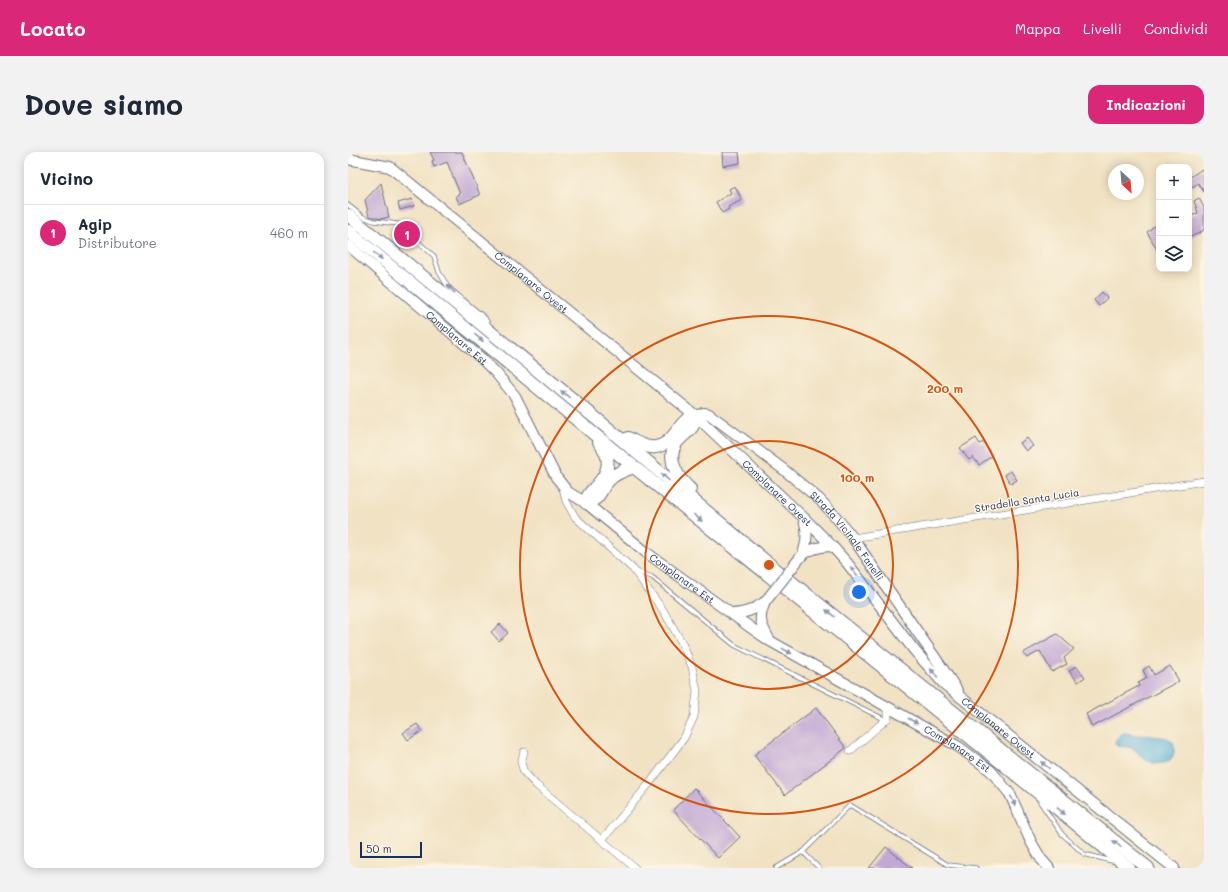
<!DOCTYPE html>
<html lang="it">
<meta charset="utf-8">
<style>
body{margin:0;font-family:Mali,sans-serif;background:#f2f2f3;color:#1f2937}
.controls{position:absolute;right:12px;top:12px;display:grid;overflow:hidden;border-radius:8px;box-shadow:0 2px 10px #0003}
.controls button{width:36px;height:36px;display:grid;place-items:center;padding:0;border:0;border-bottom:1px solid #e0e1e3;background:#fff;color:#1f2937;font:20px sans-serif}
.compass{position:absolute;left:760px;top:12px;width:36px;height:36px;border-radius:50%;background:#fff;box-shadow:0 2px 10px #0003;rotate:154deg}
.scale{position:absolute;left:12px;bottom:10px;width:62px;box-sizing:border-box;padding-left:4px;border:2px solid #1b2f5e;border-top:0;font-size:11px;line-height:14px;white-space:nowrap;color:#1b2f5e;-webkit-text-stroke:3px #fcf5e5;paint-order:stroke}
.you{position:absolute;left:511px;top:440px;width:14px;height:14px;margin:-10px;border:3px solid #fff;border-radius:50%;background:#1a73e8;box-shadow:0 0 0 6px #1a73e833}
.badge{display:grid;place-items:center;width:26px;height:26px;border-radius:50%;background:#db2777;color:#fff;font-size:13px;font-weight:700}
.pin{position:absolute;translate:-50% -50%;border:2px solid #fff;box-shadow:0 1px 4px #0006}
.list{margin:0;padding:0;list-style:none}
h2{display:flex;justify-content:space-between;align-items:center;height:52px;margin:0;padding:0 16px;font-size:17px}
h2 small{font-size:13px;font-weight:400;color:#747a83}
.list li{display:grid;grid-template-columns:26px 1fr auto;gap:12px;align-items:center;box-sizing:border-box;height:56px;padding:0 16px;border-top:1px solid #e0e1e3}
.list b{display:block;font-size:15px;white-space:nowrap}
.list p{margin:0;font-size:13px;white-space:nowrap;color:#747a83}
.list em{font-size:13px;font-style:normal;color:#747a83}
.icon{flex:none;width:22px;height:22px;fill:none;stroke:currentColor;stroke-width:2;stroke-linecap:round;stroke-linejoin:round}
.map{position:relative;flex:none;width:856px;height:716px;overflow:hidden;border-radius:12px}
header{display:flex;align-items:center;gap:24px;box-sizing:border-box;height:56px;padding:0 20px;background:#db2777;color:#fff}
header strong{font-size:19px}
nav{display:flex;gap:22px;margin-inline-start:auto;font-size:14px}
.intro{display:flex;align-items:center;justify-content:space-between;box-sizing:border-box;height:96px;padding:0 24px}
h1{margin:0;font-size:28px}
.button{padding:10px 18px;border-radius:12px;background:#db2777;color:#fff;font-size:14px;font-weight:700}
main{display:flex;gap:24px;padding:0 24px}
aside{flex:1;background:#fff;border-radius:12px;box-shadow:0 2px 10px #0003}
.map>svg:first-child{display:block}
.water{fill:#5fb4db;stroke:#3d729c}
.building{fill:#c2a9d5}
.lines{fill:none;stroke-linecap:round;stroke-linejoin:round}
.lane-casing{stroke:#666e81;stroke-width:5}
.street-casing{stroke:#666e81;stroke-width:8}
.secondary-casing{stroke:#666e81;stroke-width:12}
.highway-casing{stroke:#666e81;stroke-width:14}
.lane{stroke:#fff;stroke-width:3.5}
.street{stroke:#fff;stroke-width:7}
.secondary{stroke:#fff;stroke-width:10}
.highway{stroke:#fff;stroke-width:12}
.secondary-bridge-casing{stroke:#666e81;stroke-width:12;stroke-linecap:butt}
.secondary-bridge{stroke:#fff;stroke-width:10}
.oneway{fill:#8d97ae}
.ring{fill:none;stroke:#d45514;stroke-width:2}
.labels{text-anchor:middle;stroke-width:3;stroke-linejoin:round;paint-order:stroke}
.street-label{font-size:10px;fill:#1b2f5e;stroke:#fcf5e5}
.centre{fill:#d45514;stroke:#fcf5e5;stroke-width:2}
.ring-label{font-size:12px;text-anchor:middle;font-weight:bold;fill:#d45514;stroke:#fcf5e5;stroke-width:3;stroke-linejoin:round;paint-order:stroke}
</style>
<header>
<strong>Locato</strong>
<nav><a>Mappa</a><a>Livelli</a><a>Condividi</a></nav>
</header>
<div class="intro"><h1>Dove siamo</h1><a class="button">Indicazioni</a></div>
<main>
<aside>
<h2>Vicino<small></small></h2>
<ul class="list">
<li><span class="badge">1</span><div><b>Agip</b><p>Distributore</p></div><em>460 m</em></li>
</ul>
</aside>
<div class="map">
<svg width="856" height="716" viewBox="0 0 856 716">
<rect width="100%" height="100%" fill="#fcf5e5"/>
<filter id="ink" filterUnits="userSpaceOnUse"><feTurbulence type="fractalNoise" baseFrequency=".025" numOctaves="2"/><feDisplacementMap in="SourceGraphic" scale="8" xChannelSelector="R" yChannelSelector="G"/><feConvolveMatrix kernelMatrix="1 2 1 2 8 2 1 2 1" color-interpolation-filters="sRGB"/></filter>
<filter id="wash" filterUnits="userSpaceOnUse"><feTurbulence type="fractalNoise" baseFrequency=".012" numOctaves="4" result="noise"/><feDisplacementMap in="SourceGraphic" scale="16" xChannelSelector="R" yChannelSelector="G"/><feGaussianBlur stdDeviation="0.9" result="paint"/><feColorMatrix in="noise" values="0 0 0 0 0 0 0 0 0 0 0 0 0 0 0 0 0 1.4 0 .05"/><feComposite in="paint" operator="in"/></filter>
<g filter="url(#wash)">
<rect width="100%" height="100%" fill="#f1e2c3"/>
<!-- water -->
<path class="water" d="M776,581C783,581 791,585 798,583C807,586 826,582 826,595C828,612 810,615 798,608C792,605 790,599 784,596C779,594 774,595 769,594L767,591C769,585 770,584 776,581Z"/>
<g id="blocks">
<!-- building -->
<g class="building">
<path d="M82,0H114L132,43L111,52L108,44L112,42L99,10L86,15L84,9L86,8Z"/>
<path d="M374,0H391L392,11L375,14Z"/>
<path d="M854,17L856,21V40L850,31L845,35L841,30V26Z"/>
<path d="M33,31L41,65L33,67L21,64L17,48Z"/>
<path d="M387,34L394,48L380,55L381,57L374,61L368,50L383,41L381,37Z"/>
<path d="M851,46L856,56V78L841,86V65L850,61L846,49Z"/>
<path d="M64,47L66,54L52,58L50,51Z"/>
<path d="M811,72V101L799,80L803,77V76Z"/>
<path d="M754,140L759,146L751,154L746,148Z"/>
<path d="M628,286L632,292L635,290L644,304L631,313L625,305L621,308L612,296Z"/>
<path d="M679,286L685,294L678,299L672,291Z"/>
<path d="M663,319L669,328L663,332L657,323Z"/>
<path d="M152,472L160,481L151,489L143,480Z"/>
<path d="M709,482L726,497L716,506L719,512L704,520L692,499L679,506L675,501Z"/>
<path d="M728,514L737,525L730,530L721,519Z"/>
<path d="M801,514L806,523L822,514L831,529L744,575L738,562L791,534L790,531L799,526L795,518Z"/>
<path d="M468,556L498,596L437,643L406,603Z"/>
<path d="M69,572L74,579L60,588L55,581Z"/>
<path d="M346,636L392,685L370,706L325,658Z"/>
<path d="M538,695L564,716H521Z"/>
</g>
</g>
</g>
<g filter="url(#ink)">
<use href="#blocks" fill-opacity="0" stroke="#666e81" stroke-width="1"/>
<g class="lines">
<defs>
<g id="lane">
<path d="M0,53L15,65L26,69L50,72L86,104L91,120L100,135L137,166L141,173"/>
<path d="M288,419L304,425L386,493L538,568"/>
<path d="M692,650L714,682L736,702L764,709"/>
<path d="M455,700L471,716"/>
<path d="M428,716L455,700L502,653L600,713L628,716"/>
</g>
<g id="street">
<path d="M215,336L218,349L227,365L285,417L315,458L334,491L344,515L349,539L346,565L336,586L301,632L254,688"/>
<path d="M505,386L856,329"/>
<path d="M502,599L540,566V560L536,553"/>
<path d="M176,600L173,611L176,620L188,633L287,716"/>
</g>
<g id="secondary">
<path id="s1" d="M0,7L42,15L348,264L455,365L484,394L500,412L566,498L595,531L826,716"/>
<path id="s2" d="M0,93L134,207L148,221L167,244L208,325L220,340L238,351L299,401L406,478L422,489L611,595L643,619L662,642L683,690L693,707L701,716"/>
<path id="s3" d="M348,264L355,261L361,262L435,317L471,347L487,364L505,386L601,526L610,540"/>
<path d="M455,402C459,389 460,380 456,367"/>
<path d="M455,402C465,396 473,394 484,394"/>
<path d="M417,450C410,466 412,471 421,487"/>
<path d="M383,462C399,461 405,458 417,450"/>
</g>
<g id="highway">
<path d="M0,63L256,273L421,412L800,716"/>
<path d="M0,79L286,315L660,616L781,716"/>
<path d="M280,286C301,298 313,301 329,279C335,271 338,266 348,264C345,280 338,279 329,290C317,306 330,327 342,337"/>
<path d="M251,290C263,305 263,318 249,333C243,340 239,342 238,351C255,346 250,339 261,328C267,321 277,318 286,315"/>
</g>
</defs>
<!-- lane casing -->
<use href="#lane" class="lane-casing"/>
<!-- street casing -->
<use href="#street" class="street-casing"/>
<!-- secondary casing -->
<use href="#secondary" class="secondary-casing"/>
<!-- highway casing -->
<use href="#highway" class="highway-casing"/>
<!-- lane -->
<use href="#lane" class="lane"/>
<!-- street -->
<use href="#street" class="street"/>
<!-- secondary -->
<use href="#secondary" class="secondary"/>
<!-- highway -->
<use href="#highway" class="highway"/>
<defs>
<path id="secondary-bridge" d="M417,450L455,402"/>
</defs>
<!-- secondary-bridge casing -->
<use href="#secondary-bridge" class="secondary-bridge-casing"/>
<!-- secondary-bridge -->
<use href="#secondary-bridge" class="secondary-bridge"/>
</g>
<!-- one-way arrows -->
<defs><path id="oneway-solid" d="M-6-.8H1V-3.2L6.5 0L1 3.2V.8H-6Z"/></defs>
<g class="oneway">
<use href="#oneway-solid" transform="translate(30 104) rotate(39)"/>
<use href="#oneway-solid" transform="translate(103 137) rotate(-136)"/>
<use href="#oneway-solid" transform="translate(131 186) rotate(39)"/>
<use href="#oneway-solid" transform="translate(217 242) rotate(-141)"/>
<use href="#oneway-solid" transform="translate(317 325) rotate(-140)"/>
<use href="#oneway-solid" transform="translate(350 366) rotate(39)"/>
<use href="#oneway-solid" transform="translate(506 419) rotate(-128)"/>
<use href="#oneway-solid" transform="translate(482 461) rotate(-141)"/>
<use href="#oneway-solid" transform="translate(439 499) rotate(29)"/>
<use href="#oneway-solid" transform="translate(586 521) rotate(-130)"/>
<use href="#oneway-solid" transform="translate(565 569) rotate(30)"/>
<use href="#oneway-solid" transform="translate(697 613) rotate(-141)"/>
<use href="#oneway-solid" transform="translate(665 649) rotate(66)"/>
<use href="#oneway-solid" transform="translate(713 659) rotate(40)"/>
<use href="#oneway-solid" transform="translate(769 692) rotate(-142)"/>
</g>
</g>
<!-- distance rings -->
<g class="ring">
<circle cx="421" cy="413" r="124"/>
<circle cx="421" cy="413" r="249"/>
</g>
<g class="labels">
<!-- street labels -->
<g class="street-label">
<text dy="4" stroke="none"><textPath href="#s1" startOffset="225">Complanare Ovest</textPath></text>
<text dy="4" stroke="none"><textPath href="#s2" startOffset="143">Complanare Est</textPath></text>
<text dy="4" stroke="none"><textPath href="#s1" startOffset="549">Complanare Ovest</textPath></text>
<text transform="translate(679 348) rotate(-9)" y="4">Stradella Santa Lucia</text>
<text dy="4" stroke="none"><textPath href="#s3" startOffset="199">Strada Vicinale Fanelli</textPath></text>
<text dy="4" stroke="none"><textPath href="#s2" startOffset="479">Complanare Est</textPath></text>
<text dy="4" stroke="none"><textPath href="#s1" startOffset="873">Complanare Ovest</textPath></text>
<text dy="4" stroke="none"><textPath href="#s2" startOffset="803">Complanare Est</textPath></text>
</g>
</g>
<circle cx="421" cy="413" r="6" class="centre"/>
<g class="ring-label">
<text x="597" y="241">200 m</text>
<text x="509" y="330">100 m</text>
</g>
</svg>
<div class="controls">
<button>+</button>
<button>−</button>
<button><svg class="icon" aria-label="layers" viewBox="0 0 24 24"><path d="M12 4l9 5-9 5-9-5zM3 14l9 5 9-5"/></svg></button>
</div>
<svg class="compass" viewBox="-18 -18 36 36"><path d="M0-13l5 13h-10z" fill="#e53935"/><path d="M0 13l5-13h-10z" fill="#747a83"/></svg>
<div class="scale">50 m</div>
<div class="you"></div>
<div class="pin badge" style="left:59px;top:82px">1</div>
</div>
</main>
